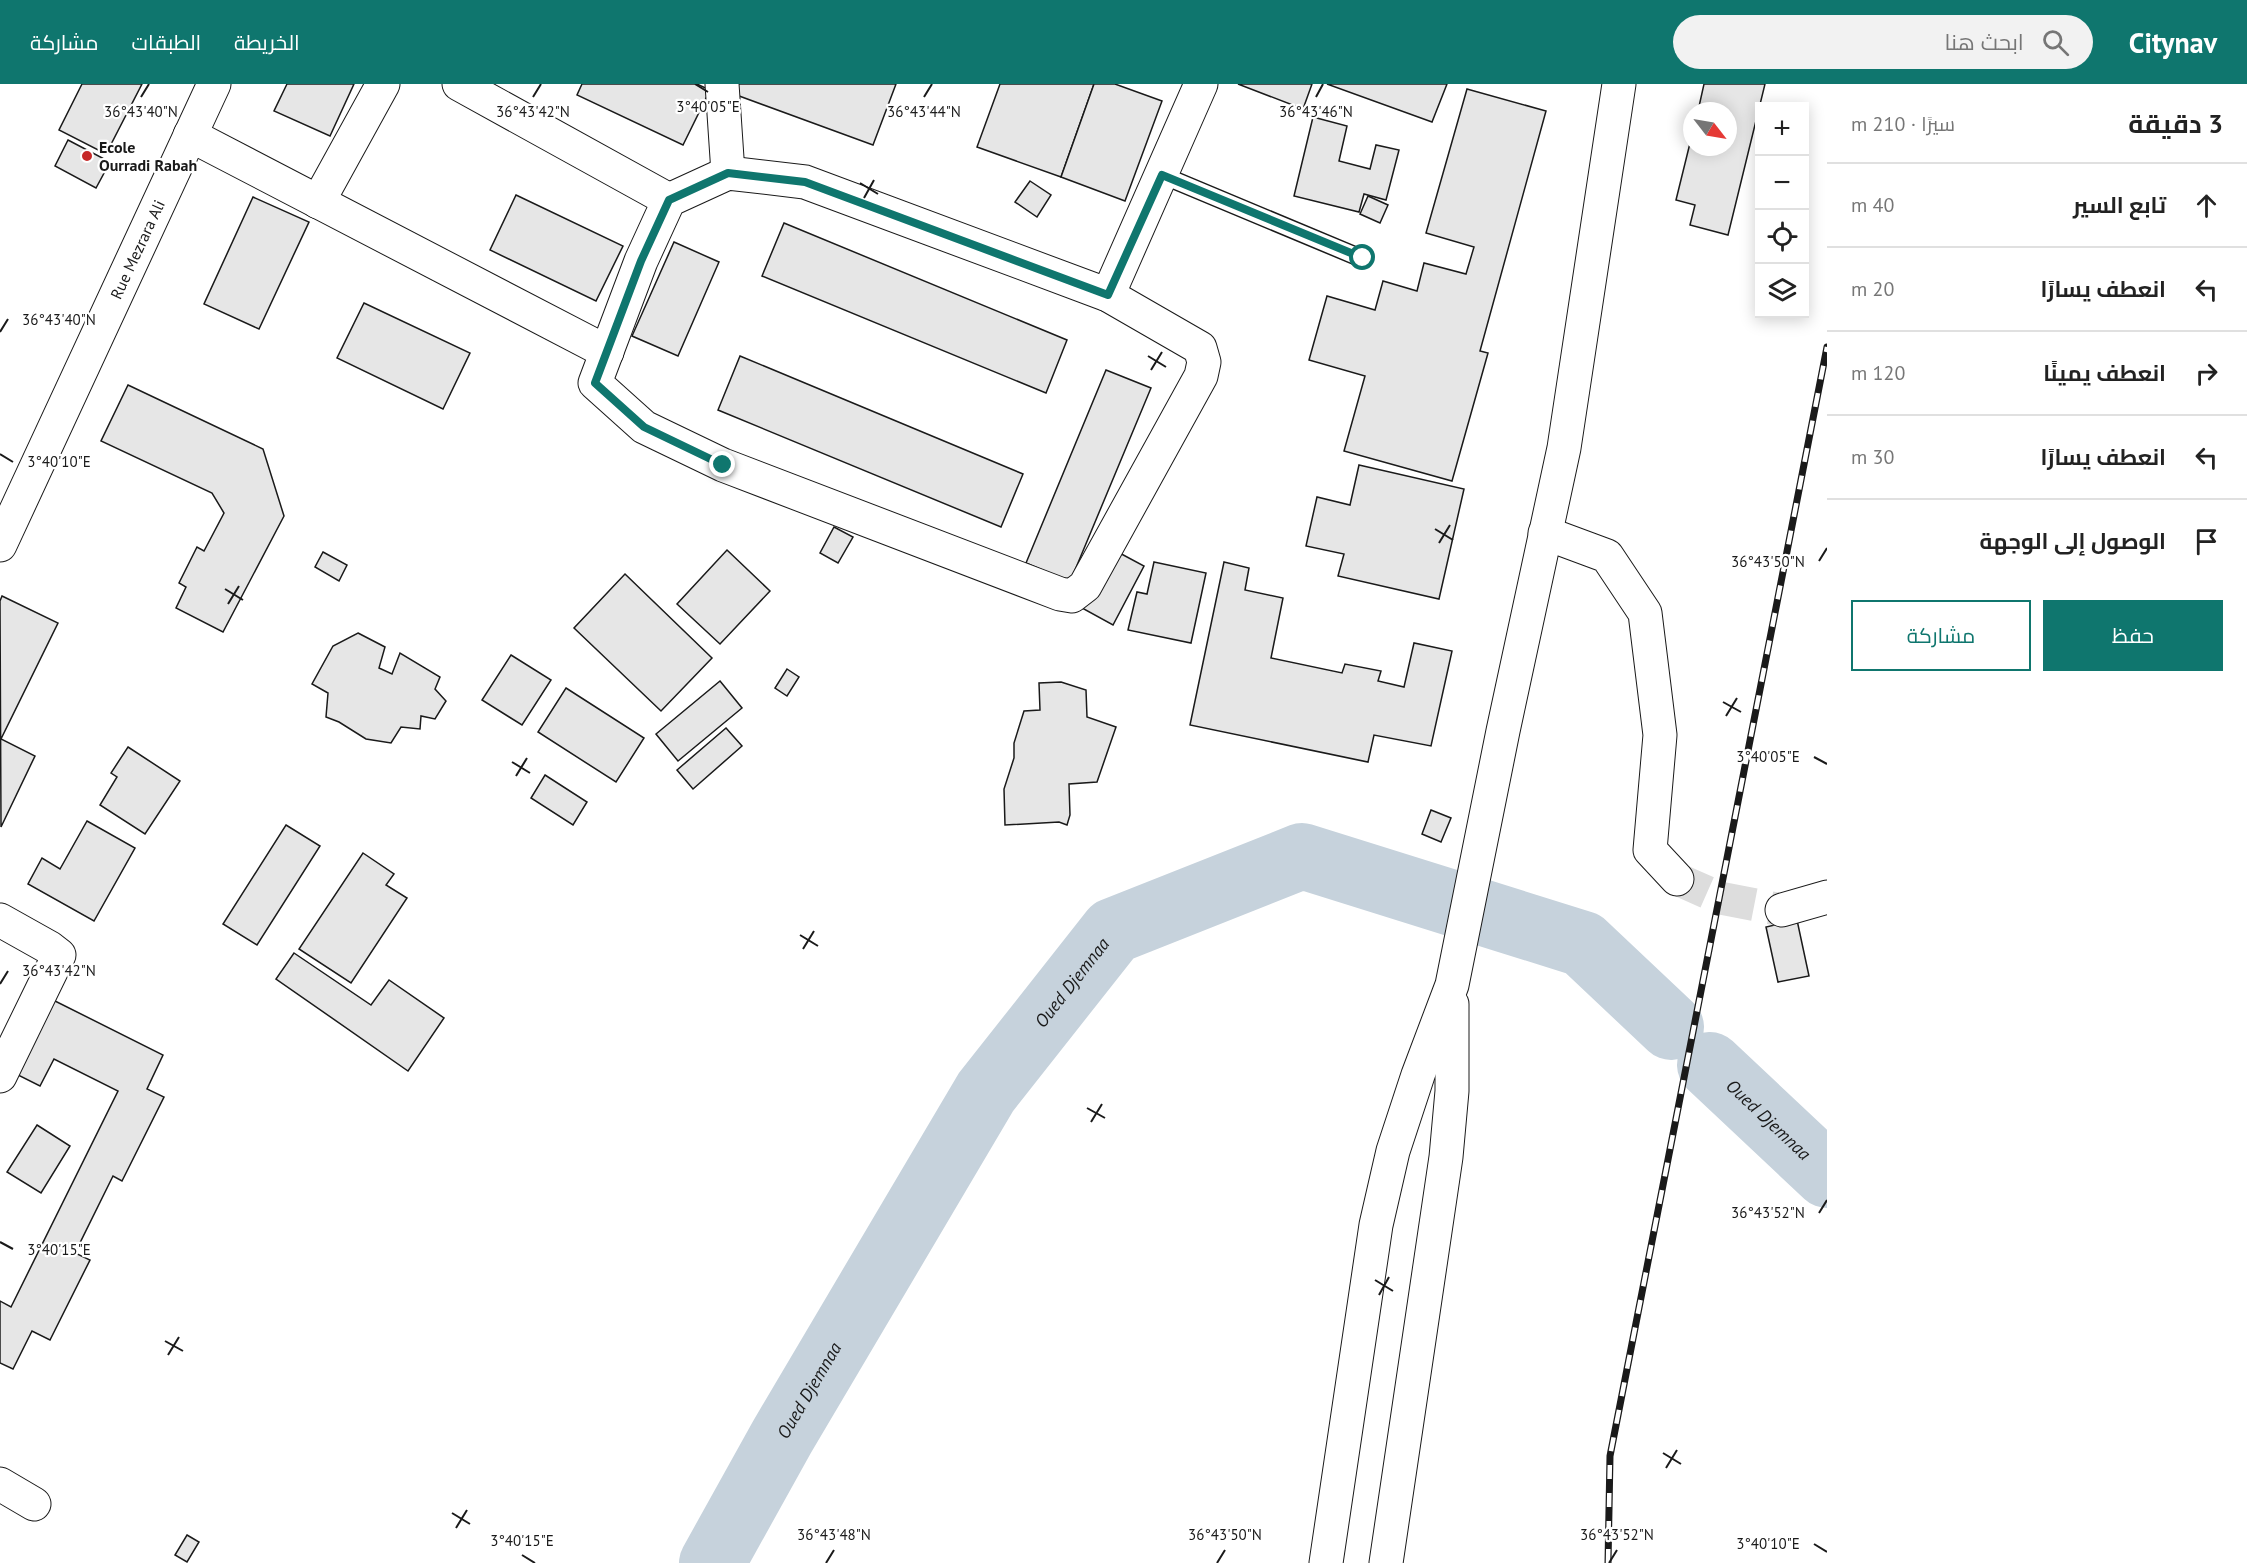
<!DOCTYPE html>
<html lang="ar">
<meta charset="utf-8">
<style>
body{margin:0;font-family:"PT Sans",Cairo,sans-serif;background:#f2f2f2;color:#222;direction:rtl}
.controls{position:absolute;right:18px;top:18px;display:grid;overflow:hidden;border-radius:0px;box-shadow:0 3px 15px #0003}
.controls button{width:54px;height:54px;display:grid;place-items:center;padding:0;border:0;border-bottom:2px solid #e0e0e0;background:#fff;color:#222;font:30px sans-serif}
.compass{position:absolute;left:1683px;top:18px;width:54px;height:54px;border-radius:50%;background:#fff;box-shadow:0 3px 15px #0003;rotate:121deg}
.stop{position:absolute;width:18px;height:18px;margin:-14px;border:4px solid #0f766e;border-radius:50%;background:#fff}
.stop.end{background:#0f766e;border-color:#fff;box-shadow:0 2px 6px #0008}
.list{margin:0;padding:0;list-style:none}
h2{display:flex;justify-content:space-between;align-items:center;height:78px;margin:0;padding:0 24px;font-size:26px}
h2 small{font-size:20px;font-weight:400;color:#767676}
.list li{display:grid;grid-template-columns:39px 1fr auto;gap:18px;align-items:center;box-sizing:border-box;height:84px;padding:0 24px;border-top:2px solid #e0e0e0}
.list b{display:block;font-size:22px;white-space:nowrap}
.list em{font-size:20px;font-style:normal;color:#767676}
.actions{display:flex;gap:12px;padding:18px 24px}
.actions a{flex:1;padding:14px 0;border:2px solid #0f766e;border-radius:0px;text-align:center;font-size:21px;color:#0f766e}
.actions .main{background:#0f766e;color:#fff}
.icon{flex:none;width:33px;height:33px;fill:none;stroke:currentColor;stroke-width:2;stroke-linecap:round;stroke-linejoin:round}
.map{position:relative;flex:none;width:1827px;height:1479px;overflow:hidden;direction:ltr}
header{display:flex;align-items:center;gap:36px;box-sizing:border-box;height:84px;padding:0 30px;background:#0f766e;color:#fff}
header strong{font-size:28px}
nav{display:flex;gap:33px;margin-inline-start:auto;font-size:21px}
.search{width:420px;height:54px;background:#f2f2f2;display:flex;align-items:center;gap:15px;box-sizing:border-box;padding:0 21px;border-radius:33px;color:#767676;font-size:22px}
main{display:flex}
aside{flex:1;background:#fff}
.map>svg:first-child{display:block}
.lines{fill:none;stroke-linecap:round;stroke-linejoin:round}
.river{stroke:#c6d2dc;stroke-width:66}
.building{fill:#e6e6e6;stroke:#1a1a1a;stroke-width:1.5}
.street-tunnel{stroke:#ddd;stroke-width:33;stroke-dasharray:33 16;stroke-linecap:butt}
.lane-casing{stroke:#1a1a1a;stroke-width:19}
.street-casing{stroke:#1a1a1a;stroke-width:35}
.primary-casing{stroke:#1a1a1a;stroke-width:35}
.lane{stroke:#fff;stroke-width:16}
.street{stroke:#fff;stroke-width:33}
.primary{stroke:#fff;stroke-width:33}
.rail-casing{stroke:#1a1a1a;stroke-width:7}
.rail{stroke:#fff;stroke-width:4.5;stroke-dasharray:14;stroke-linecap:butt}
.route{stroke:#0f766e;stroke-width:8}
.ticks{fill:none;stroke:#1a1a1a;stroke-width:2}
.poi-dot{fill:#c62828;stroke:#fff;stroke-width:2}
.labels{text-anchor:middle;stroke-width:4.5;stroke-linejoin:round;paint-order:stroke}
.poi-label{font-size:16px;font-weight:bold;fill:#1a1a1a;stroke:#fff;text-anchor:start}
.street-label{font-size:16px;fill:#1a1a1a;stroke:#fff}
.water-label{font-size:18px;font-style:italic;fill:#1a1a1a;stroke:#fff}
.ticks-label{font-size:15px;text-anchor:middle;fill:#1a1a1a;stroke:#fff;stroke-width:4.5;stroke-linejoin:round;paint-order:stroke}
</style>
<header>
<strong>Citynav</strong>
<div class="search"><svg class="icon" aria-label="search" viewBox="0 0 24 24"><circle cx="10" cy="10" r="6"/><path d="M15 15l6 6"/></svg>ابحث هنا</div>
<nav><a>الخريطة</a><a>الطبقات</a><a>مشاركة</a></nav>
</header>
<main>
<aside>
<h2>3 دقيقة<small>سيرًا · 210 m</small></h2>
<ul class="list">
<li><svg class="icon" aria-label="ahead" viewBox="0 0 24 24"><path d="M12 20V5M6 11l6-6 6 6"/></svg><div><b>تابع السير</b></div><em>40 m</em></li>
<li><svg class="icon" aria-label="left" viewBox="0 0 24 24"><path d="M17 20v-9H6M10 6l-5 5 5 5"/></svg><div><b>انعطف يسارًا</b></div><em>20 m</em></li>
<li><svg class="icon" aria-label="right" viewBox="0 0 24 24"><path d="M7 20v-9h11M14 6l5 5-5 5"/></svg><div><b>انعطف يمينًا</b></div><em>120 m</em></li>
<li><svg class="icon" aria-label="left" viewBox="0 0 24 24"><path d="M17 20v-9H6M10 6l-5 5 5 5"/></svg><div><b>انعطف يسارًا</b></div><em>30 m</em></li>
<li><svg class="icon" aria-label="arrive" viewBox="0 0 24 24"><path d="M6 21V4h12l-3 4 3 4H6"/></svg><div><b>الوصول إلى الوجهة</b></div></li>
</ul>
<div class="actions"><a class="main">حفظ</a><a>مشاركة</a></div>
</aside>
<div class="map">
<svg width="1827" height="1479" viewBox="0 0 1827 1479">
<rect width="100%" height="100%" fill="#fff"/>
<g class="lines">
<!-- river -->
<g class="river">
<path id="s1" d="M1710,981L1827,1091"/>
<path id="s2" d="M712,1479L782,1353L986,1008L1113,847L1302,772L1583,860L1671,943"/>
</g>
</g>
<!-- building -->
<g class="building">
<path d="M82,0H142L106,70L59,46Z"/>
<path d="M287,0H354L330,52L274,27Z"/>
<path d="M582,0H697L710,6L683,61L577,11Z"/>
<path d="M734,0H896L873,61L731,9Z"/>
<path d="M1000,0H1094L1061,93L977,63Z"/>
<path d="M1094,0H1115L1162,17L1125,117L1061,93Z"/>
<path d="M1238,0H1312L1303,25Z"/>
<path d="M1327,0H1447L1432,38Z"/>
<path d="M1704,0H1765L1728,151L1690,141L1695,121L1676,116L1692,51V63H1728V27H1698Z"/>
<path d="M1467,5L1546,27L1480,267L1488,269L1452,397L1344,367L1365,292L1309,276L1327,212L1375,226L1383,197L1417,207L1424,179L1466,190L1474,163L1426,149Z"/>
<path d="M1313,33L1347,42L1339,77L1370,85L1376,61L1399,66L1386,116L1364,110L1359,128L1294,112Z"/>
<path d="M68,56L110,78L96,104L55,82Z"/>
<path d="M1030,97L1051,111L1037,133L1015,118Z"/>
<path d="M516,111L623,162L596,217L490,166Z"/>
<path d="M1368,112L1388,121L1380,139L1360,130Z"/>
<path d="M253,113L309,138L259,245L204,220Z"/>
<path d="M784,139L1067,256L1046,309L762,192Z"/>
<path d="M674,158L719,178L678,272L632,252Z"/>
<path d="M364,219L470,269L443,325L337,274Z"/>
<path d="M740,272L1023,390L1001,443L718,326Z"/>
<path d="M1106,286L1151,304L1070,498L1026,479Z"/>
<path d="M128,301L263,365L284,432L223,548L176,524L186,503L179,499L197,463L204,467L224,429L212,409L101,357Z"/>
<path d="M1359,381L1464,405L1439,515L1338,492L1344,470L1306,462L1317,413L1350,421Z"/>
<path d="M834,443L853,453L838,479L820,469Z"/>
<path d="M727,466L770,507L720,560L677,520Z"/>
<path d="M1114,466L1144,482L1113,541L1082,524Z"/>
<path d="M323,468L347,481L339,497L315,483Z"/>
<path d="M1154,478L1206,489L1191,559L1128,546L1137,508L1147,510Z"/>
<path d="M1224,478L1249,484L1245,506L1283,514L1271,574L1342,589L1345,580L1381,587L1378,597L1404,603L1414,559L1452,567L1431,662L1374,651L1368,678L1190,641Z"/>
<path d="M625,490L712,574L661,627L574,544Z"/>
<path d="M2,512L58,539L1,655L35,672L1,743L0,517Z"/>
<path d="M358,549L385,563L379,584L392,590L400,569L440,593L435,605L446,617L435,635L421,632L420,645L401,643L391,659L366,655L339,638L326,633L328,609L312,600L333,562Z"/>
<path d="M511,571L551,596L522,641L482,616Z"/>
<path d="M787,585L799,593L787,612L775,604Z"/>
<path d="M720,597L742,624L678,677L656,650Z"/>
<path d="M1061,598L1086,606L1087,633L1116,643L1097,698L1069,700L1070,731L1067,741L1059,738L1005,741L1004,705L1014,674V659L1024,627L1040,626L1039,599Z"/>
<path d="M566,604L644,654L616,698L538,648Z"/>
<path d="M726,644L742,662L693,705L677,686Z"/>
<path d="M128,663L180,697L145,750L100,721L117,693L111,689Z"/>
<path d="M545,691L587,718L573,741L531,714Z"/>
<path d="M1431,726L1451,734L1441,758L1422,750Z"/>
<path d="M87,737L135,764L94,837L28,800L42,774L60,785Z"/>
<path d="M286,741L320,762L257,861L223,840Z"/>
<path d="M363,769L394,790L386,801L407,814L351,899L299,865Z"/>
<path d="M1797,836L1809,892L1778,898L1766,843Z"/>
<path d="M294,869L371,921L389,896L444,934L408,987L276,895Z"/>
<path d="M45,912L163,971L147,1005L164,1013L122,1097L113,1092L75,1169L90,1176L50,1256L32,1247L13,1285L0,1279V1217L11,1223L118,1007L54,975L40,1002L8,986Z"/>
<path d="M37,1041L70,1062L41,1109L7,1088Z"/>
<path d="M187,1451L199,1458L187,1478L175,1471Z"/>
</g>
<g class="lines">
<!-- street-tunnel -->
<path class="street-tunnel" d="M1677,795L1720,814L1782,826"/>
<defs>
<path id="lane" d="M1162,91L1363,175"/>
<g id="street">
<path d="M459,0L669,116"/>
<path d="M722,0L728,89"/>
<path d="M190,51L607,268"/>
<path d="M728,89L805,98L1108,211L1200,264L1204,278L1201,292L1085,502L1072,512L1060,510L723,381L644,343L595,299L641,177L669,116Z"/>
<path d="M318,118L383,0"/>
<path d="M1108,211L1201,0"/>
<path d="M1545,449L1607,472L1645,529L1660,651L1650,766L1677,795"/>
<path id="s3" d="M0,461L214,0"/>
<path d="M1782,826L1827,813"/>
<path d="M0,836L50,864L59,871L0,992"/>
<path d="M0,1400L34,1420"/>
</g>
<g id="primary">
<path d="M1326,1479L1376,1141L1393,1067L1418,991L1452,901L1503,647L1564,364L1619,0"/>
<path d="M1386,1479L1446,1073L1452,1007V920"/>
</g>
</defs>
<!-- lane casing -->
<use href="#lane" class="lane-casing"/>
<!-- street casing -->
<use href="#street" class="street-casing"/>
<!-- primary casing -->
<use href="#primary" class="primary-casing"/>
<!-- lane -->
<use href="#lane" class="lane"/>
<!-- street -->
<use href="#street" class="street"/>
<!-- primary -->
<use href="#primary" class="primary"/>
<defs>
<path id="rail" d="M1608,1479L1610,1372L1827,263"/>
</defs>
<!-- rail casing -->
<use href="#rail" class="rail-casing"/>
<!-- rail -->
<use href="#rail" class="rail"/>
</g>
<g class="lines">
<!-- route -->
<path class="route" d="M723,381L644,343L595,299L641,177L669,116L728,89L805,98L1108,211L1162,91L1363,174"/>
</g>
<!-- ticks -->
<path class="ticks" d="M695,0L708,8M141,13L149,0M533,13L541,0M924,13L932,0M1316,13L1323,0M860,99L878,110M864,114L874,96M0,248L8,235M1148,272L1166,283M1151,286L1162,268M0,370L13,378M1435,445L1453,456M1439,459L1450,441M1819,477L1827,464M225,505L243,516M228,520L239,502M1723,618L1741,628M1726,632L1737,614M1814,673L1827,680M512,678L530,689M516,692L527,674M800,851L818,862M803,865L814,847M0,900L8,887M1087,1024L1105,1034M1091,1038L1102,1020M1819,1129L1827,1116M0,1158L13,1165M1375,1196L1393,1207M1379,1211L1389,1193M165,1257L183,1267M168,1271L179,1253M1663,1369L1681,1380M1666,1384L1677,1366M452,1429L470,1440M456,1444L467,1426M1814,1460L1827,1468M522,1471L535,1479M826,1479L834,1466M1217,1479L1225,1466M1609,1479L1617,1466"/>
<!-- markers -->
<circle class="poi-dot" cx="87" cy="72" r="6"/>
<g class="labels">
<!-- poi labels -->
<g class="poi-label">
<text x="99" y="69">Ecole<tspan x="99" dy="18">Ourradi Rabah</tspan></text>
</g>
<!-- street labels -->
<g class="street-label">
<text dy="6" stroke="none"><textPath href="#s3" startOffset="326">Rue Mezrara Ali</textPath></text>
</g>
<!-- water labels -->
<g class="water-label">
<text dy="6" stroke="none"><textPath href="#s2" startOffset="684">Oued Djemnaa</textPath></text>
<text dy="6" stroke="none"><textPath href="#s1" startOffset="80">Oued Djemnaa</textPath></text>
<text dy="6" stroke="none"><textPath href="#s2" startOffset="198">Oued Djemnaa</textPath></text>
</g>
</g>
<g class="ticks-label">
<text x="708" y="28">3°40'05"E</text>
<text x="141" y="33">36°43'40"N</text>
<text x="533" y="33">36°43'42"N</text>
<text x="924" y="33">36°43'44"N</text>
<text x="1316" y="33">36°43'46"N</text>
<text x="59" y="241">36°43'40"N</text>
<text x="59" y="383">3°40'10"E</text>
<text x="1768" y="483">36°43'50"N</text>
<text x="1768" y="678">3°40'05"E</text>
<text x="59" y="892">36°43'42"N</text>
<text x="1768" y="1134">36°43'52"N</text>
<text x="59" y="1171">3°40'15"E</text>
<text x="834" y="1456">36°43'48"N</text>
<text x="1225" y="1456">36°43'50"N</text>
<text x="1617" y="1456">36°43'52"N</text>
<text x="522" y="1462">3°40'15"E</text>
<text x="1768" y="1465">3°40'10"E</text>
</g>
</svg>
<div class="controls">
<button>+</button>
<button>−</button>
<button><svg class="icon" aria-label="locate" viewBox="0 0 24 24"><circle cx="12" cy="12" r="6"/><path d="M12 2v4M12 18v4M2 12h4M18 12h4"/></svg></button>
<button><svg class="icon" aria-label="layers" viewBox="0 0 24 24"><path d="M12 4l9 5-9 5-9-5zM3 14l9 5 9-5"/></svg></button>
</div>
<svg class="compass" viewBox="-18 -18 36 36"><path d="M0-13l5 13h-10z" fill="#e53935"/><path d="M0 13l5-13h-10z" fill="#767676"/></svg>
<div class="stop" style="left:1363px;top:174px"></div>
<div class="stop end" style="left:723px;top:381px"></div>
</div>
</main>
